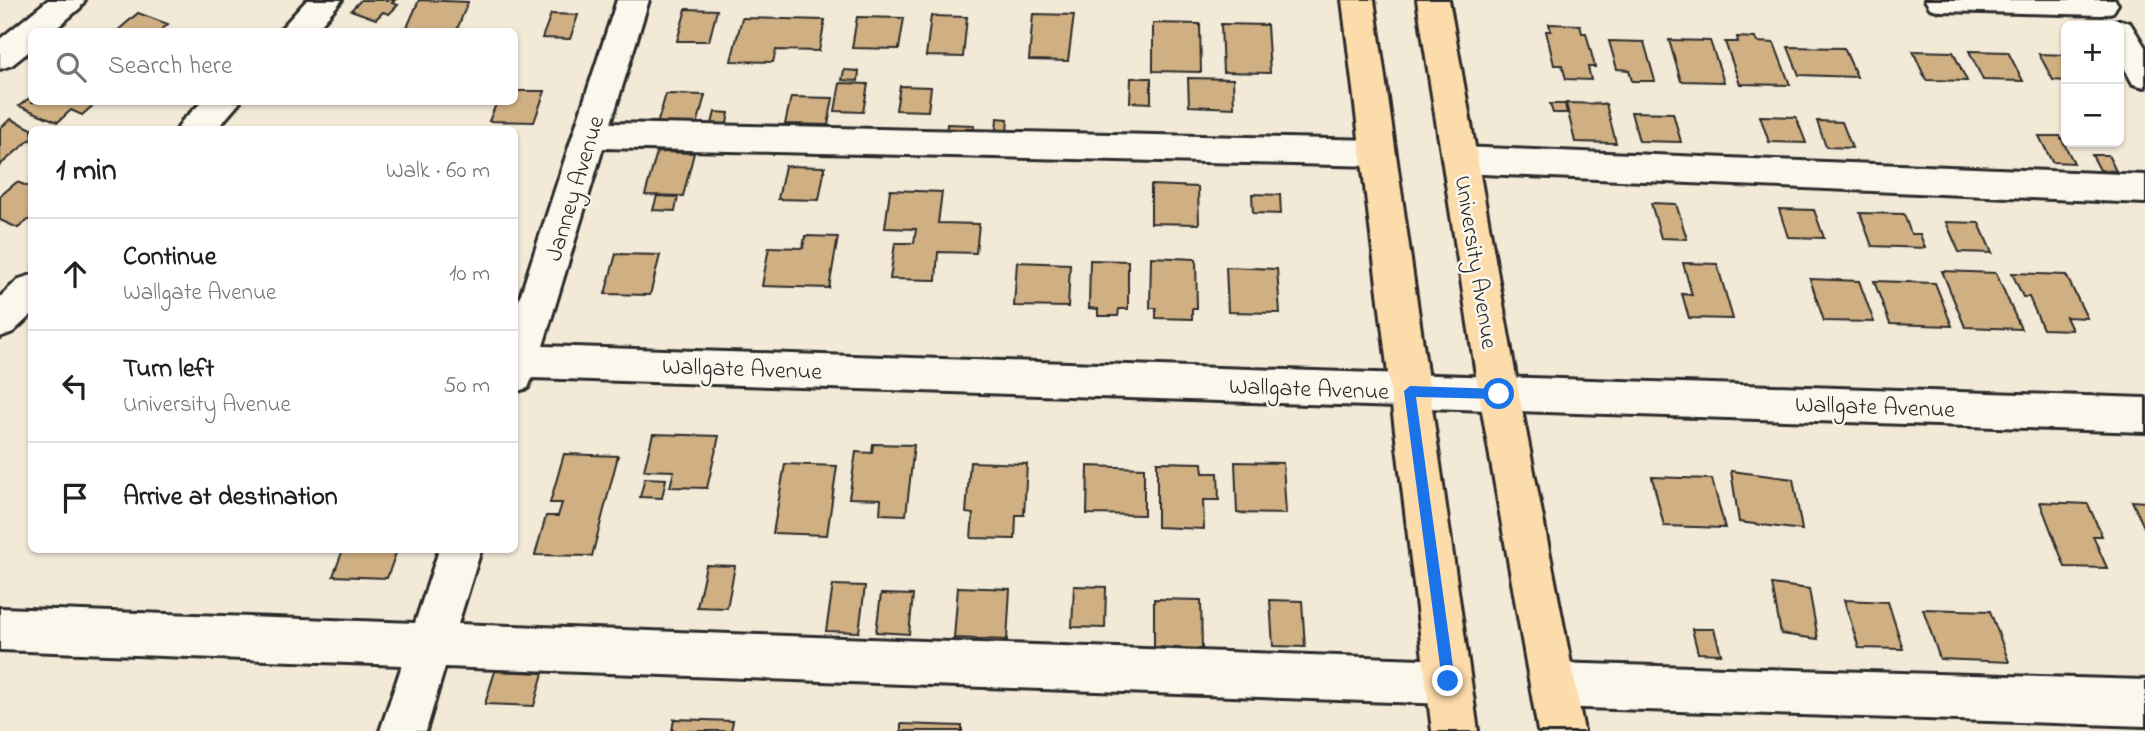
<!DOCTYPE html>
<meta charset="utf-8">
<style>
body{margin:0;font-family:"Indie Flower",sans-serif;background:#f6f6f6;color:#202124}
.controls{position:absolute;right:21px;top:21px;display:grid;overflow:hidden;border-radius:10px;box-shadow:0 2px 5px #0004}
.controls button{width:63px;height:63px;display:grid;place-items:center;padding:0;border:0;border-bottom:2px solid #e0e0e0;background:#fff;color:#202124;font:35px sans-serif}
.stop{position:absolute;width:21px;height:21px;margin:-16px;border:5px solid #1a73e8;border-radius:50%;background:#fff}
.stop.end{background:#1a73e8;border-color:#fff;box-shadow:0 2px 7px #0008}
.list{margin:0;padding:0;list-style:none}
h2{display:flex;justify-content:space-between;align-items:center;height:91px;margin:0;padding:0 28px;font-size:30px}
h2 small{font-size:23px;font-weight:400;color:#757577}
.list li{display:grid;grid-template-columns:46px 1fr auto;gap:21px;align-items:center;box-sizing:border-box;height:112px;padding:0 28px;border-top:2px solid #e0e0e0}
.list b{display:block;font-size:26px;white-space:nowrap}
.list p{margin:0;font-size:23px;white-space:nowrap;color:#757577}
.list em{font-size:23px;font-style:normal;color:#757577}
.icon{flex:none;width:38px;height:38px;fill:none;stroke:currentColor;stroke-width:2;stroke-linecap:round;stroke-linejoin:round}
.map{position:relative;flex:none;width:2145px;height:731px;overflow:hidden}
.search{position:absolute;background:#fff;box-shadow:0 2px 5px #0004;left:28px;top:28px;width:490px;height:77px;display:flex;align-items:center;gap:18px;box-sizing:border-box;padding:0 24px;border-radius:10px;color:#757577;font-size:26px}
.panel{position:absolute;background:#fff;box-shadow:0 2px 5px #0004;left:28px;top:126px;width:490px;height:427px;border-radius:10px}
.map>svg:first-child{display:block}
.building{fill:#d0b083;stroke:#2b2b2b;stroke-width:2}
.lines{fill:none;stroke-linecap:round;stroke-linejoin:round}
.minor-casing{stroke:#2b2b2b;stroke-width:6}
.major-casing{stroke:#2b2b2b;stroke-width:6}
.minor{fill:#fbf7ec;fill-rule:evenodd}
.major{fill:#fddcac;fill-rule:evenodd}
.route{fill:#1a73e8}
.labels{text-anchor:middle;stroke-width:5;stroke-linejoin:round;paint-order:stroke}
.street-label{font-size:24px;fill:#2b2b2b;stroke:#fbf7ec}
</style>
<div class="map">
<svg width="2145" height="731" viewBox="0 0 2145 731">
<rect width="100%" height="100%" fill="#f2e9d7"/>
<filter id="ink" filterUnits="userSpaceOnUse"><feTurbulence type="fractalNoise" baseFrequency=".0143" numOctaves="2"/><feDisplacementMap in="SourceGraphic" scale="14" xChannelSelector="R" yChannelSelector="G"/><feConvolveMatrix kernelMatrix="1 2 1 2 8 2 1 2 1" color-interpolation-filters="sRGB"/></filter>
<g filter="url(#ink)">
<!-- building -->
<g class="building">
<path d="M361,0H395L392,3L398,5L389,14L383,12L376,19L351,10Z"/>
<path d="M419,0L468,2L456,32H405Z"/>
<path d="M686,9L717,10L709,41H677Z"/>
<path d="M138,13L168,24L159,32H116Z"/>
<path d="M551,14L578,15L570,39L542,38Z"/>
<path d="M1033,14L1074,15L1068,61L1029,60Z"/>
<path d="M931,16L967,17L963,57L926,56Z"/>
<path d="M857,17L904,18L899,49L852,48Z"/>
<path d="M742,18L825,20L819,51L776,50L773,62L731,61Z"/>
<path d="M1153,23L1200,24L1201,72L1153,71Z"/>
<path d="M1221,24L1267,25L1270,73L1223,72Z"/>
<path d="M1549,24L1580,25L1582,33H1586L1595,67H1588L1591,80L1566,79L1562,65H1554L1546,31H1551Z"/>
<path d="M1737,37L1755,38L1757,42L1774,43L1790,85L1740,84L1725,42H1738Z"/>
<path d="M1669,40L1710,41L1724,82L1681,81Z"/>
<path d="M1609,41L1644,42L1655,81H1632L1629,70L1617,69Z"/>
<path d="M1788,47L1844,48L1857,77L1799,75Z"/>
<path d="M1913,51L1953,52L1967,81L1926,80Z"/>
<path d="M1969,51L2008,52L2023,81L1983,80Z"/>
<path d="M2039,54L2066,55V81L2053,80Z"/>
<path d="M844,70L859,71L858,81L842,80Z"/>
<path d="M1131,78H1151V103L1130,102Z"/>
<path d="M1188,78L1233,79L1234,108L1189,106Z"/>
<path d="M840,83L868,84L863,112L835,111Z"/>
<path d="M900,86L931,87L928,111L896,110Z"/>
<path d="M514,91H545L534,122L489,121L497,102H514Z"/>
<path d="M666,94L705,95L696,129L656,128Z"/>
<path d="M32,96V102H97L82,115L71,110L58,122L19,106Z"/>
<path d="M791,97L833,98L828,125L785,124Z"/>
<path d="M1566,103L1606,104L1616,143L1575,142Z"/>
<path d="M1550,104H1565L1567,113H1553Z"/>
<path d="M715,112L729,113L726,128H711Z"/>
<path d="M1631,112L1673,113L1681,142L1639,141Z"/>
<path d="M1760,116L1796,117L1806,143L1769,142Z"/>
<path d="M997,118L1008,119L1007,133L996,132Z"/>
<path d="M11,119L34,130H32V138L0,165V128Z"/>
<path d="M1817,121L1842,122L1852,148L1826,147Z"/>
<path d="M947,124L974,125L973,140L946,139Z"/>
<path d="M2039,136H2060L2074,163L2052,162Z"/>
<path d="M657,152L694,153L683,196L645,195Z"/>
<path d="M2092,155H2108L2116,171L2100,170Z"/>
<path d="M785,166L825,167L819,200L778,199Z"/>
<path d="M17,182L32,188V217L18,228L0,220V196Z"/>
<path d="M1151,185L1198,187L1199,224L1151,223Z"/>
<path d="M890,190L942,192L938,223L979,224L976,253L938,252L936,280L890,279L895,243H914L916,229L885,228Z"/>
<path d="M1252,194L1280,195L1281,214L1253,213Z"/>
<path d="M657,196L678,197L675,211L653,210Z"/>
<path d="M1651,203L1676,204L1687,239L1661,238Z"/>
<path d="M1779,209L1814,210L1824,238L1788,237Z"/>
<path d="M1860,213L1904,214L1911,234H1920L1925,248L1872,246Z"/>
<path d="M1946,222L1979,223L1992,253L1959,252Z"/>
<path d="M805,236L838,237L829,288L762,286L769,247L803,248Z"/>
<path d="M616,254L660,255L650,295L605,294Z"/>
<path d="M1151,257L1196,259L1197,309H1192V319L1156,318V308H1150Z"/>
<path d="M1090,260L1128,261V309H1119L1118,316H1098V309L1089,308Z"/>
<path d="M1017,262L1070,264L1068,307L1014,306Z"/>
<path d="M1683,263L1717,264L1733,319L1689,318L1682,294L1692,295Z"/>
<path d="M1226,267L1277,269L1280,313L1228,312Z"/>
<path d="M1942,271L1996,273L2021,329L1965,327Z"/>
<path d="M2012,273L2066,275L2087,318L2066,317L2072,330L2043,329L2029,297H2023Z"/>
<path d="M1810,279L1859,281L1874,322L1824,321Z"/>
<path d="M1874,281L1935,283L1952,326L1890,324Z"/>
<path d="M653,434L719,436L707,488L670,487L674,471L644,470Z"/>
<path d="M873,444L914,445L906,515L880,514L881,499L849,498L856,452L872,453Z"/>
<path d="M564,454L618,456L592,556L535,555L546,516H558L562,503H550Z"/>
<path d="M970,462L1027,464L1024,515H1016L1015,539L971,538L973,514L966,513Z"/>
<path d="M1157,462L1202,463L1203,473H1218L1219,500H1203L1204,529L1157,527Z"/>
<path d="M1235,462L1283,463L1286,514L1237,513Z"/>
<path d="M785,464L837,466L827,535L773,533Z"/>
<path d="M1088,466L1144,468V515L1087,514Z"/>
<path d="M1731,471L1793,479L1802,530L1739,522Z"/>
<path d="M1652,477L1712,479L1725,528L1664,526Z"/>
<path d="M645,478L666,479L662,498L640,497Z"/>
<path d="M2132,501L2145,502V529Z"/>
<path d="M2040,502L2088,504L2102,536H2093L2107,568L2065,567Z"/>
<path d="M343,550H397L387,578L333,576Z"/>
<path d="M706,565L735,566L727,608L697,607Z"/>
<path d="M1772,584L1809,589L1818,639L1781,634Z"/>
<path d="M833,585L865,586L859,632L826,631Z"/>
<path d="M1074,586L1106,587L1105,628L1072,627Z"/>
<path d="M958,587L1010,589L1007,640L954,638Z"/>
<path d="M881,594L913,595L909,634L876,632Z"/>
<path d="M1154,599L1201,600L1202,649L1154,647Z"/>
<path d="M1270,600L1302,601L1305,647L1273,646Z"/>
<path d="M1844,600L1888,602L1903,649L1859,648Z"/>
<path d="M1923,609L1990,611L2009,662L1940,659Z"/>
<path d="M1692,629H1714L1721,654L1698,653Z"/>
<path d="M495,671L543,673L534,706L485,704Z"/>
<path d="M674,719L733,721L731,731H672Z"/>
<path d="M901,724L962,726V731H901Z"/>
</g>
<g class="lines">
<defs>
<g id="minor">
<path d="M48,0H85L80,8L52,32H32V49L12,65L0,69V39Z"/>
<path d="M307,0H342L314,32H278Z"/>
<path d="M617,0H649L611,123L1378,140L1390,144L1395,153L1390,162L1378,166L603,148L543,346L2145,398V432L532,378L528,388L514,392V315Z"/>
<path d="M1925,0H2115L2118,4L2113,12L2102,15L1941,11L1930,8Z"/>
<path d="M2119,20L2130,23L2145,47V87L2133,84L2119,58V26H2106L2108,23Z"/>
<path d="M202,102H240L216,130H177L182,121Z"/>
<path d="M1460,147L2145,175V203L1460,173L1448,169L1443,160L1448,151Z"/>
<path d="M32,275V314L13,332L0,337V297L19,279Z"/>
<path d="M439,550H481L458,624L1448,660L1464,666L1470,682L1464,698L1448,704L445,667L426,731H380L402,665L0,650V608L415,623Z"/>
<path d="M1552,663L2145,680V726L1552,707L1536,701L1530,685L1536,669Z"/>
</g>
<g id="major">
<path d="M1342,0H1374L1478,731H1432Z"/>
<path d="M1417,0H1449L1519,394L1584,731H1538L1479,394Z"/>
</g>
</defs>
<!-- minor casing -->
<use href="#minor" class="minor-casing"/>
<!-- major casing -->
<use href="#major" class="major-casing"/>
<!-- minor -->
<use href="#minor" class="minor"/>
<!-- major -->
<use href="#major" class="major"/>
</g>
</g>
<!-- route -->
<path class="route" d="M1410,386L1499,389L1505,394L1499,399L1416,397L1455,681L1448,688L1442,681L1404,391Z"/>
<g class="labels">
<!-- street labels -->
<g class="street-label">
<text transform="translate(574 188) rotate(-73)" y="8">Janney Avenue</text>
<text transform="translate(1477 262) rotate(81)" y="8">University Avenue</text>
<text transform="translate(742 368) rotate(2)" y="8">Wallgate Avenue</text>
<text transform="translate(1309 388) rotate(2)" y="8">Wallgate Avenue</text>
<text transform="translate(1875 406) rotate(2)" y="8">Wallgate Avenue</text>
</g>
</g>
</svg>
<div class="controls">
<button>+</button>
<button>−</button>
</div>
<div class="stop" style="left:1499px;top:394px"></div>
<div class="stop end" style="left:1448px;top:681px"></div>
<div class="search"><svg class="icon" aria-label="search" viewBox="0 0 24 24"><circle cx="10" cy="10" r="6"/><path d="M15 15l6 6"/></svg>Search here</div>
<section class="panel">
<h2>1 min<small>Walk · 60 m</small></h2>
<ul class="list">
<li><svg class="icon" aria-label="ahead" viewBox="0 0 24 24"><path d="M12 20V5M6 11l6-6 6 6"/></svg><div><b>Continue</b><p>Wallgate Avenue</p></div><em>10 m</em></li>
<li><svg class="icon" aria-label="left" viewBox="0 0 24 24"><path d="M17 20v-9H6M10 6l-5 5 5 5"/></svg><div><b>Turn left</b><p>University Avenue</p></div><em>50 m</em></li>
<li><svg class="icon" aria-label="arrive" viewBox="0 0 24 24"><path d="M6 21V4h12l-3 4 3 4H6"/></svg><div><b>Arrive at destination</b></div></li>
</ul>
</section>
</div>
